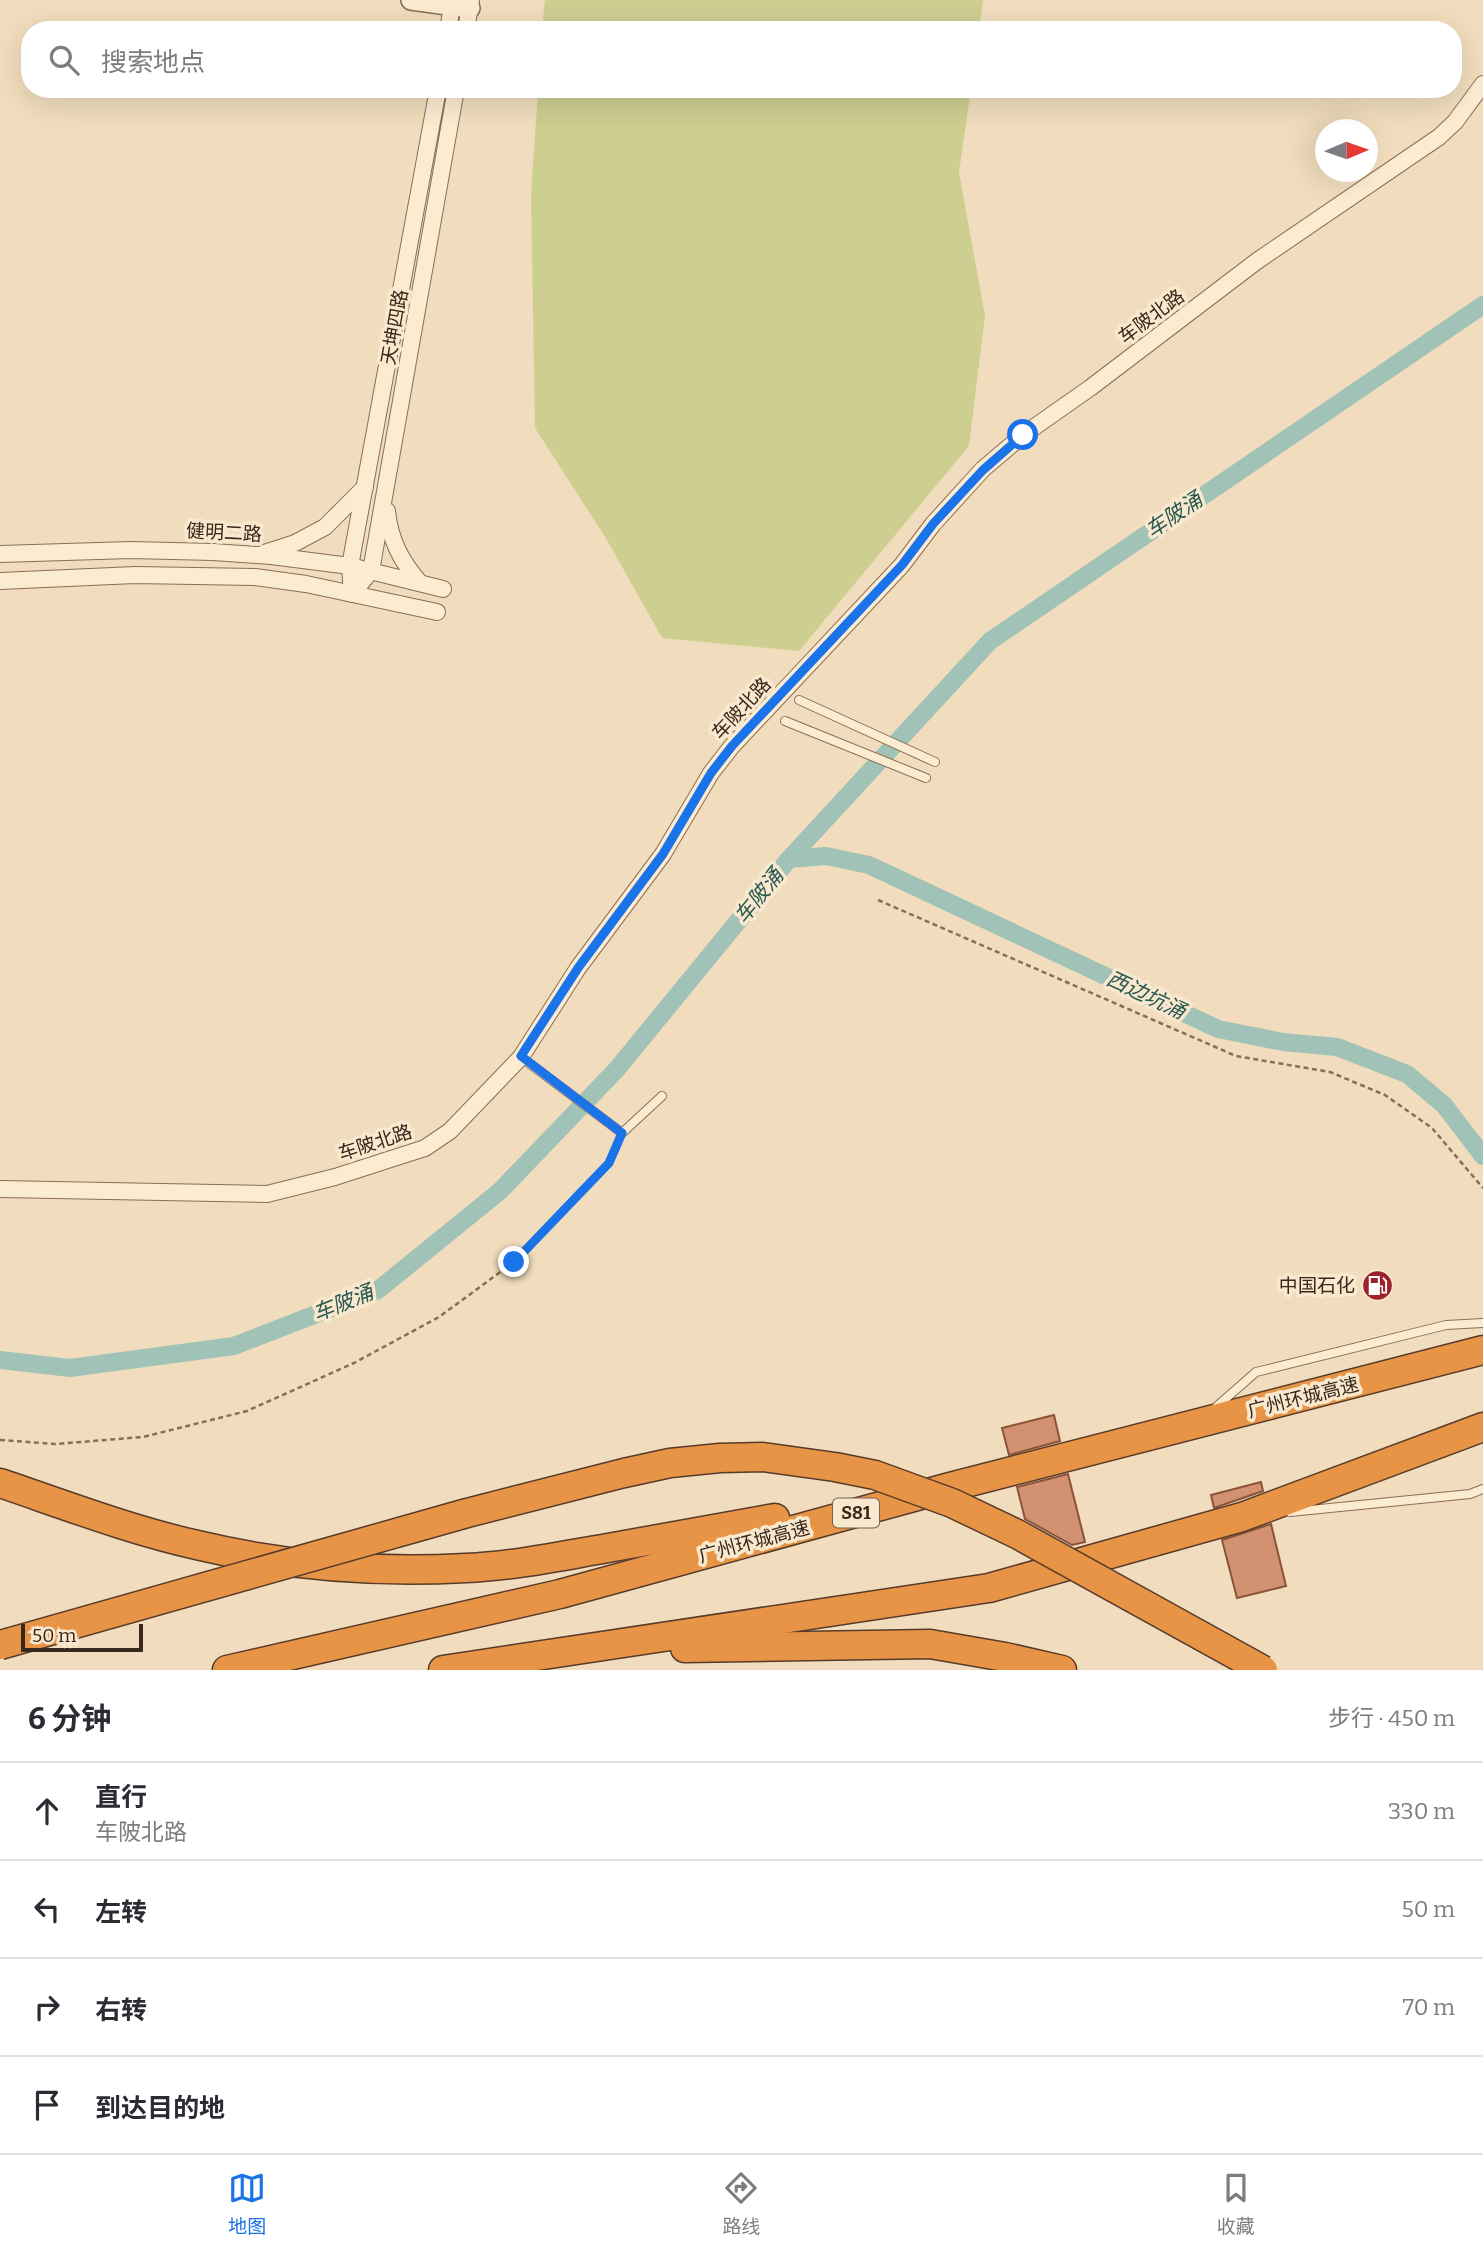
<!DOCTYPE html>
<html lang="zh">
<meta charset="utf-8">
<style>
body{margin:0;font-family:Bitter,"Noto Sans SC",serif;background:#f7f7f7;color:#2b2b33}
.compass{position:absolute;left:1315px;top:119px;width:63px;height:63px;border-radius:50%;background:#fff;box-shadow:0 7px 28px #0002;rotate:88deg}
.scale{position:absolute;left:21px;bottom:18px;width:122px;box-sizing:border-box;padding-left:7px;border:4px solid #38271b;border-top:0;font-size:19px;line-height:24px;white-space:nowrap;color:#38271b;-webkit-text-stroke:5px #f8e8cd;paint-order:stroke}
.stop{position:absolute;width:21px;height:21px;margin:-16px;border:5px solid #1a73e8;border-radius:50%;background:#fff}
.stop.end{background:#1a73e8;border-color:#fff;box-shadow:0 2px 7px #0008}
.list{margin:0;padding:0;list-style:none}
h2{display:flex;justify-content:space-between;align-items:center;height:91px;margin:0;padding:0 28px;font-size:30px}
h2 small{font-size:23px;font-weight:400;color:#7c7c81}
.list li{display:grid;grid-template-columns:46px 1fr auto;gap:21px;align-items:center;box-sizing:border-box;height:98px;padding:0 28px;border-top:2px solid #e1e1e2}
.list b{display:block;font-size:26px;white-space:nowrap}
.list p{margin:0;font-size:23px;white-space:nowrap;color:#7c7c81}
.list em{font-size:23px;font-style:normal;color:#7c7c81}
.icon{flex:none;width:38px;height:38px;fill:none;stroke:currentColor;stroke-width:2;stroke-linecap:round;stroke-linejoin:round}
.map{position:relative;flex:none;width:1483px;height:1670px;overflow:hidden}
.search{position:absolute;background:#fff;box-shadow:0 7px 28px #0002;left:21px;right:21px;top:21px;height:77px;display:flex;align-items:center;gap:18px;box-sizing:border-box;padding:0 24px;border-radius:28px;color:#7c7c81;font-size:26px}
.sheet{height:483px;background:#fff}
nav{display:flex;justify-content:space-around;align-items:center;box-sizing:border-box;height:98px;border-top:2px solid #e1e1e2;background:#fff;font-size:19px;color:#7c7c81}
nav a{display:grid;justify-items:center;gap:4px}
nav .on{color:#1a73e8}
.map>svg:first-child{display:block}
.green{fill:#cdcf91}
.lines{fill:none;stroke-linecap:round;stroke-linejoin:round}
.canal{stroke:#a1c2b6;stroke-width:18}
.building{fill:#d29170;stroke:#8b5339;stroke-width:2}
.service-casing{stroke:#8a6d55;stroke-width:10}
.minor-casing{stroke:#8a6d55;stroke-width:18}
.tertiary-casing{stroke:#8a6d55;stroke-width:22}
.motorway-casing{stroke:#573b2a;stroke-width:31}
.path{stroke:#8a6d55;stroke-width:2.5;stroke-dasharray:5 3.5;stroke-linecap:butt}
.service{stroke:#fbebd1;stroke-width:8}
.minor{stroke:#fbebd1;stroke-width:16}
.tertiary{stroke:#fbebd1;stroke-width:19}
.motorway{stroke:#e89447;stroke-width:28}
.motorway-bridge-casing{stroke:#573b2a;stroke-width:31;stroke-linecap:butt}
.motorway-bridge{stroke:#e89447;stroke-width:28}
.route{stroke:#1a73e8;stroke-width:9}
.labels{text-anchor:middle;stroke-width:7;stroke-linejoin:round;paint-order:stroke}
.shield{fill:#f8e8cd;stroke:#726150;stroke-width:2}
.shield-label{font-size:18px;font-weight:bold;fill:#38271b}
.street-label{font-size:19px;fill:#38271b;stroke:#f8e8cd}
.poi-label{font-size:19px;fill:#38271b;stroke:#f8e8cd;text-anchor:end}
.water-label{font-size:21px;font-style:italic;fill:#295952;stroke:#f8e8cd}
</style>
<div class="map">
<svg width="1483" height="1670" viewBox="0 0 1483 1670">
<rect width="100%" height="100%" fill="#f1ddbd"/>
<!-- green -->
<g class="green">
<path d="M545,0H983L979,30H542Z"/>
<path d="M538,89H971L959,172L985,316L969,446L799,651L662,638L607,540L535,428L531,195Z"/>
</g>
<g class="lines">
<!-- canal -->
<g class="canal">
<path d="M789,859L826,856L869,865L1218,1029L1283,1042L1337,1047L1407,1074L1444,1105L1483,1156"/>
<path d="M0,1360L70,1368L234,1346L378,1290L500,1191L617,1069L789,859L990,641L1483,305"/>
</g>
</g>
<!-- building -->
<g class="building">
<path d="M1054,1415L1060,1441L1009,1455L1002,1428Z"/>
<path d="M1068,1474L1085,1542L1072,1545L1025,1519L1017,1487Z"/>
<path d="M1261,1482L1263,1491L1214,1508L1211,1495Z"/>
<path d="M1271,1524L1286,1586L1237,1598L1222,1540Z"/>
</g>
<g class="lines">
<defs>
<g id="service">
<path d="M799,700L935,762"/>
<path d="M785,721L926,778"/>
<path d="M521,1057L622,1133L662,1096"/>
<path d="M1215,1408L1256,1372L1446,1325L1483,1323"/>
<path d="M1290,1512L1470,1494L1483,1489"/>
</g>
<g id="minor">
<path d="M448,30L453,0"/>
<path d="M466,30L471,0"/>
<path d="M438,89L350,566L352,594L371,571L456,89"/>
<path d="M387,511C390,540 401,561 420,583"/>
<path d="M264,553L295,543L325,527L365,487"/>
<path d="M0,554L131,550L213,552L271,556L350,566L443,589"/>
<path d="M0,581L135,575L255,577L306,584L437,612"/>
<path d="M0,1189L267,1194L335,1177L425,1148L450,1131L521,1057L578,968L663,854L711,773L732,746L902,565L933,524L983,469L1023,435L1090,388L1257,261L1439,137L1455,122L1483,84"/>
</g>
<path id="tertiary" d="M411,0L470,8"/>
<g id="motorway">
<path d="M0,1483C65,1505 130,1530 197,1545C285,1566 376,1573 466,1568C514,1566 561,1556 608,1548C663,1538 719,1528 775,1518"/>
<path d="M685,1648L930,1644L1005,1657L1062,1670"/>
<path d="M227,1670L560,1594L950,1487L1483,1350"/>
<path d="M443,1670L989,1588L1242,1517L1483,1427"/>
</g>
</defs>
<!-- service casing -->
<use href="#service" class="service-casing"/>
<!-- minor casing -->
<use href="#minor" class="minor-casing"/>
<!-- tertiary casing -->
<use href="#tertiary" class="tertiary-casing"/>
<!-- motorway casing -->
<use href="#motorway" class="motorway-casing"/>
<!-- path -->
<g class="path">
<path d="M878,900L1236,1056L1330,1072L1385,1095L1432,1128L1483,1188"/>
<path d="M0,1440L55,1444L143,1437L247,1411L354,1363L439,1317L514,1262L609,1163L618,1143"/>
</g>
<!-- service -->
<use href="#service" class="service"/>
<!-- minor -->
<use href="#minor" class="minor"/>
<!-- tertiary -->
<use href="#tertiary" class="tertiary"/>
<!-- motorway -->
<use href="#motorway" class="motorway"/>
<defs>
<path id="motorway-bridge" d="M0,1645L467,1513L624,1473L670,1463L720,1458L763,1457L835,1467L875,1475L952,1503L1017,1534L1263,1670"/>
</defs>
<!-- motorway-bridge casing -->
<use href="#motorway-bridge" class="motorway-bridge-casing"/>
<!-- motorway-bridge -->
<use href="#motorway-bridge" class="motorway-bridge"/>
</g>
<g class="lines">
<!-- route -->
<path class="route" d="M514,1262L609,1163L622,1133L521,1056L578,968L663,854L711,773L732,746L902,565L933,524L983,470L1023,435"/>
</g>
<!-- icons -->
<defs>
<symbol id="fuel-disc" viewBox="-11 -11 22 22"><circle r="9.5" fill="#9d212c" stroke="#f8e8cd"/><path d="M-5.5-6h7V0h2V4h1.3V-2.5L3-4.5l.8-.8L6-3V5H2.5V1h-1V6h-7ZM-4.2-4.7v3.2H.2V-4.7Z" fill="#fff"/></symbol>
</defs>
<g fill-rule="evenodd">
<use href="#fuel-disc" x="1360" y="1268" width="35" height="35"/>
</g>
<g class="labels">
<!-- shield labels -->
<rect class="shield" x="833" y="1498.5" width="46" height="29" rx="5"/>
<g class="shield-label">
<text x="856" y="1519">S81</text>
</g>
<!-- street labels -->
<g class="street-label">
<text transform="translate(1151 316) rotate(-37)" y="7">车陂北路</text>
<text transform="translate(394 327) rotate(-80)" y="7">天坤四路</text>
<text transform="translate(224 532) rotate(3)" y="7">健明二路</text>
<text transform="translate(741 708) rotate(-47)" y="7">车陂北路</text>
<text transform="translate(375 1142) rotate(-18)" y="7">车陂北路</text>
<text transform="translate(1303 1397) rotate(-14)" y="7">广州环城高速</text>
<text transform="translate(754 1541) rotate(-15)" y="7">广州环城高速</text>
</g>
<!-- poi labels -->
<g class="poi-label">
<text x="1355" y="1292">中国石化</text>
</g>
<!-- water labels -->
<g class="water-label">
<text transform="translate(1174 515) rotate(-34)" y="7">车陂涌</text>
<text transform="translate(759 896) rotate(-51)" y="7">车陂涌</text>
<text transform="translate(1146 995) rotate(25)" y="7">西边坑涌</text>
<text transform="translate(343 1303) rotate(-22)" y="7">车陂涌</text>
</g>
</g>
</svg>
<svg class="compass" viewBox="-18 -18 36 36"><path d="M0-13l5 13h-10z" fill="#e53935"/><path d="M0 13l5-13h-10z" fill="#7c7c81"/></svg>
<div class="scale">50 m</div>
<div class="stop" style="left:1023px;top:435px"></div>
<div class="stop end" style="left:514px;top:1262px"></div>
<div class="search"><svg class="icon" aria-label="search" viewBox="0 0 24 24"><circle cx="10" cy="10" r="6"/><path d="M15 15l6 6"/></svg>搜索地点</div>
</div>
<section class="sheet">
<h2>6 分钟<small>步行 · 450 m</small></h2>
<ul class="list">
<li><svg class="icon" aria-label="ahead" viewBox="0 0 24 24"><path d="M12 20V5M6 11l6-6 6 6"/></svg><div><b>直行</b><p>车陂北路</p></div><em>330 m</em></li>
<li><svg class="icon" aria-label="left" viewBox="0 0 24 24"><path d="M17 20v-9H6M10 6l-5 5 5 5"/></svg><div><b>左转</b></div><em>50 m</em></li>
<li><svg class="icon" aria-label="right" viewBox="0 0 24 24"><path d="M7 20v-9h11M14 6l5 5-5 5"/></svg><div><b>右转</b></div><em>70 m</em></li>
<li><svg class="icon" aria-label="arrive" viewBox="0 0 24 24"><path d="M6 21V4h12l-3 4 3 4H6"/></svg><div><b>到达目的地</b></div></li>
</ul>
</section>
<nav>
<a class="on"><svg class="icon" aria-label="map" viewBox="0 0 24 24"><path d="M3 6l6-2 6 2 6-2v14l-6 2-6-2-6 2zM9 4v14M15 6v14"/></svg>地图</a>
<a><svg class="icon" aria-label="directions" viewBox="0 0 24 24"><path d="M12 3l9 9-9 9-9-9zM9 14v-3h6M13 9l2 2-2 2"/></svg>路线</a>
<a><svg class="icon" aria-label="saved" viewBox="0 0 24 24"><path d="M7 4h10v16l-5-4-5 4z"/></svg>收藏</a>
</nav>
